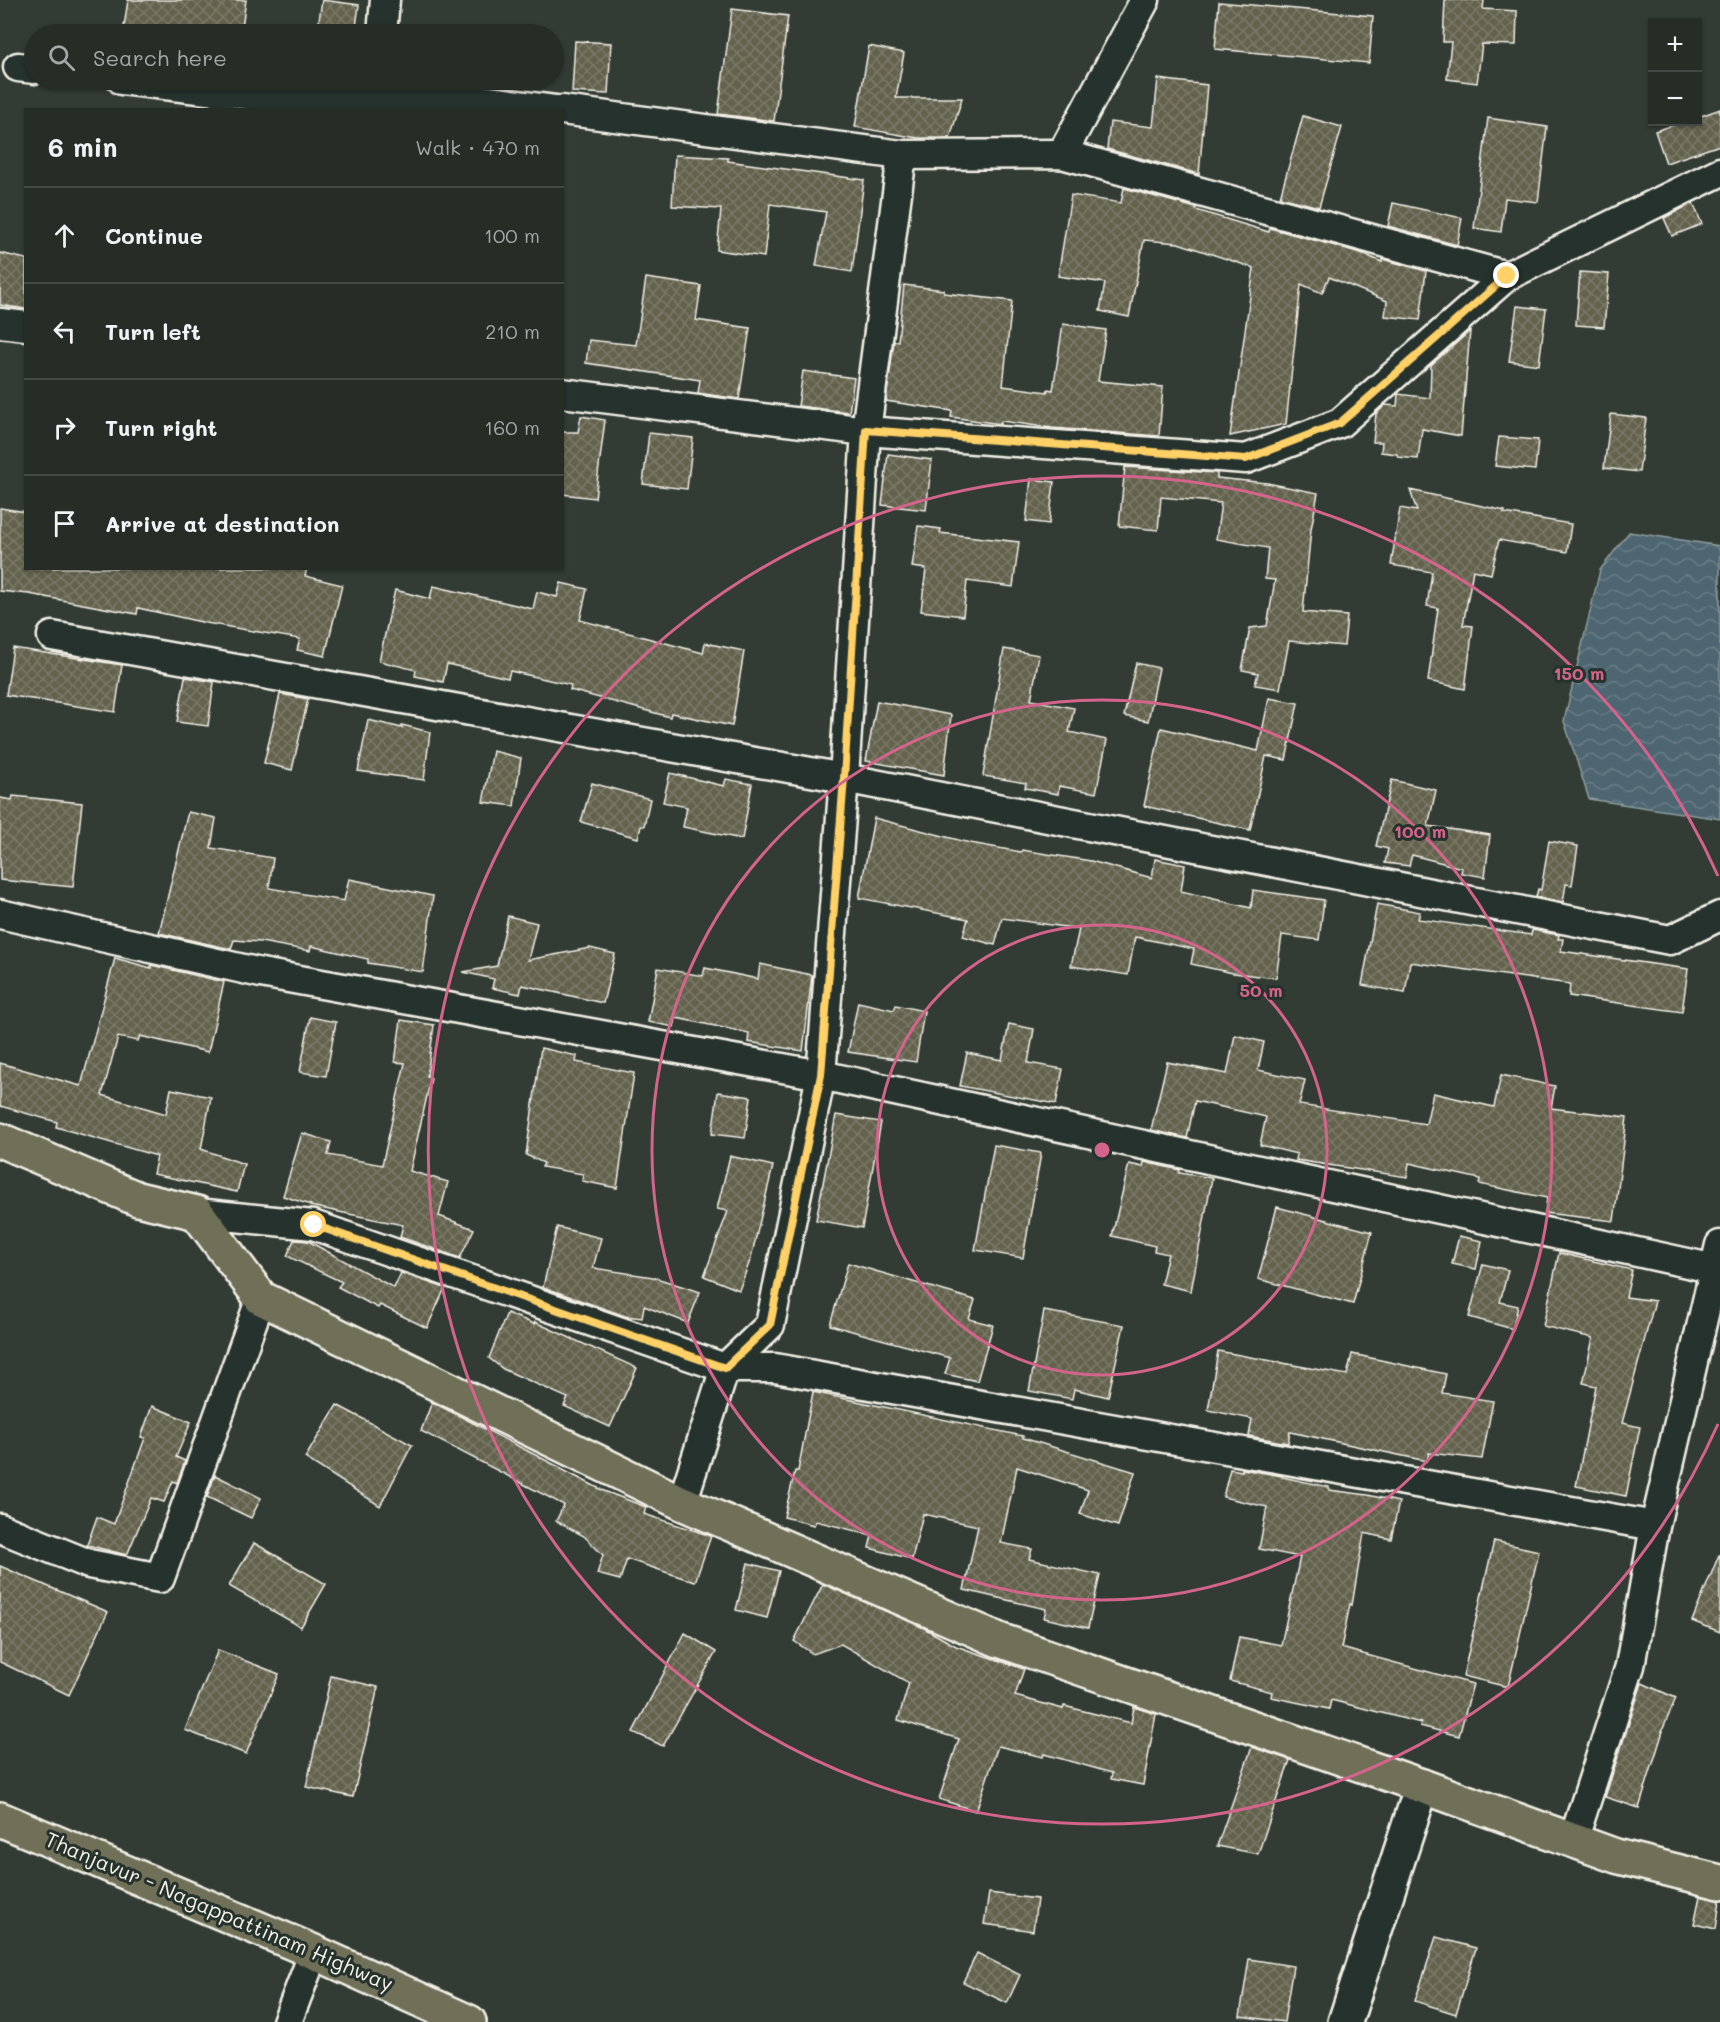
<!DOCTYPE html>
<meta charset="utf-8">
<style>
body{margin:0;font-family:Mali,sans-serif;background:#323933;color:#f1f3f6}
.controls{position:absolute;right:18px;top:18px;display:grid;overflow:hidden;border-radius:0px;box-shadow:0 2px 4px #0004}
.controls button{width:54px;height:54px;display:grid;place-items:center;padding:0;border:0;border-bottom:2px solid #424944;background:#262d27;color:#f1f3f6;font:30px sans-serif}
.stop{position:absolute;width:18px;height:18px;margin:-14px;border:4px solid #ffd166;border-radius:50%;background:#fff}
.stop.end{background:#ffd166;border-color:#fff;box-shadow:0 2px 6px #0008}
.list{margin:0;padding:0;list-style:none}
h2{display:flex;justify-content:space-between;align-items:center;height:78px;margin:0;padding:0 24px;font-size:26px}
h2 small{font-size:20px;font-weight:400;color:#a4a8a7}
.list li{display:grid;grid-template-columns:39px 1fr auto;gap:18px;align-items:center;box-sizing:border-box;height:96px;padding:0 24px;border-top:2px solid #424944}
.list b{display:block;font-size:22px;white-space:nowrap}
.list em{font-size:20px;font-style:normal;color:#a4a8a7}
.icon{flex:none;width:33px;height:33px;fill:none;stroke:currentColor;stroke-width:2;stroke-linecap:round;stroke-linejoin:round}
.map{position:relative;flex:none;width:1720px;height:2022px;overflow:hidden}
.search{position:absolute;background:#262d27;box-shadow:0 2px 4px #0004;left:24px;top:24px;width:540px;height:66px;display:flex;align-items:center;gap:15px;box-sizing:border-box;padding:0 21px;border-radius:33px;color:#a4a8a7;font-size:22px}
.panel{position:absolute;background:#262d27;box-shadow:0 2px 4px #0004;left:24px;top:108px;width:540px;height:462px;border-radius:0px}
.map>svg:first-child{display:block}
.water{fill:url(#water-waves);stroke:#909ea1;stroke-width:1.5}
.building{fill:url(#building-cross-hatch);stroke:#f4f1e8;stroke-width:1.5}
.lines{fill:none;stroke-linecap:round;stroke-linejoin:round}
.street-casing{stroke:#f4f1e8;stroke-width:33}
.secondary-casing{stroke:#f4f1e8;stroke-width:38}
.primary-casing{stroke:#f4f1e8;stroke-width:38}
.highway-casing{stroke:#f4f1e8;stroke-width:38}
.street{stroke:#26332d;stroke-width:28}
.secondary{stroke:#26332d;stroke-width:33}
.primary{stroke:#706f59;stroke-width:33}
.highway{stroke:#706f59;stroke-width:33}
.route{stroke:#ffd166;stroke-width:8}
.ring{fill:none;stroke:#d4648c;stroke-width:3}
.labels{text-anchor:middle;stroke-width:6;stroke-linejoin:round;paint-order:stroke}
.street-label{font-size:21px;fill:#f4f1e8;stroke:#26332d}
.centre{fill:#d4648c;stroke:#26332d;stroke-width:3}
.ring-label{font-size:18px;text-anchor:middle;font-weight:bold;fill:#d4648c;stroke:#26332d;stroke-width:6;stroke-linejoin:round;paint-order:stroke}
</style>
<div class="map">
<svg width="1720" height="2022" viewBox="0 0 1720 2022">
<defs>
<pattern id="water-waves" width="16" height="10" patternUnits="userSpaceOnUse" patternTransform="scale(1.5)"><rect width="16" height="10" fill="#4e6672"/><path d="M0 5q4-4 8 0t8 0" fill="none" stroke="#687c86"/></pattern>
<pattern id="building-cross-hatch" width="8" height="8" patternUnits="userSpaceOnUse" patternTransform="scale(1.5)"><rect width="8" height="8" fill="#64624e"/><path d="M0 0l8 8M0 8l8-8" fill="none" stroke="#7b7968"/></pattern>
</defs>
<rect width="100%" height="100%" fill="#323c34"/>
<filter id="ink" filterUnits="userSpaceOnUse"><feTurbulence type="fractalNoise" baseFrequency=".0167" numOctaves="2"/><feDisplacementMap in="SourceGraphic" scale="12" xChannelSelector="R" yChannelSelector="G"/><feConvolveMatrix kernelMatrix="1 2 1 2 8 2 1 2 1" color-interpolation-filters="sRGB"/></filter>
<g filter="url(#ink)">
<!-- water -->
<path class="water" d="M1629,532L1720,546V819L1589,799L1564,721L1600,570Z"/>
<!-- building -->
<g class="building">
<path d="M128,0H246L241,34H123Z"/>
<path d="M322,0L359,5L355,34H317Z"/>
<path d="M1445,0H1484L1483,9L1517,11L1516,45L1482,44L1477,83L1447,79L1451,42H1443Z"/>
<path d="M1219,2L1373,16L1369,63L1215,49Z"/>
<path d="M732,9L788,16L774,121L718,114Z"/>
<path d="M575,41L611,43L608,94L572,92Z"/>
<path d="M869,46L904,53L896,98H962L950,138H918L855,127Z"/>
<path d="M1158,79L1207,85L1199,174L1107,149L1110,122L1153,127Z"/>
<path d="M1720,109V145L1666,163L1655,131L1683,122H1698V117Z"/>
<path d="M1303,116L1342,127L1319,207L1280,197Z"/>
<path d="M1488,118L1547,127L1538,202L1505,198L1501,232L1474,228Z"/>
<path d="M675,155L728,158V161L864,180L852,272L816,266L826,212L770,204L764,257L717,250L721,209L672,206Z"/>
<path d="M1124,188L1196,208V210L1269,232L1270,228L1361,253L1382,262V259L1426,271L1420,320L1385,316L1387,301L1329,277L1322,293L1301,284L1286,424L1230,436L1254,268L1178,243L1144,240L1129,317L1100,311L1105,283L1058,276L1071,195L1121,203Z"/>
<path d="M1393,203L1462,218L1457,245L1388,226Z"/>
<path d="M1693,203L1702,224L1672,236L1664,218Z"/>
<path d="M0,253L26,259V309L0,305Z"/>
<path d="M1580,272L1609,274L1604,327L1576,325Z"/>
<path d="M646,278L701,286L696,320L750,328L739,399L698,393L700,380L586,363L589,340L636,345Z"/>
<path d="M904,285L944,290V293L1012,301L1003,386L1047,392L1048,389L1053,390L1063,324L1106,330L1098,381L1163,387L1159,436L1052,428L1001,421V424L951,417L952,411L886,401L894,341H898Z"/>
<path d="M1517,306L1546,309L1539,365L1509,361Z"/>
<path d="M1470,331L1461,436L1422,429L1418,459L1398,457L1397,454L1381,452L1382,442H1373L1376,414L1385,405L1397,406L1398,394L1430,398L1431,365Z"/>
<path d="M803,371L854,378L849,412L798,406Z"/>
<path d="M1611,414L1646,418L1639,472L1604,468Z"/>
<path d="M581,416L605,420L595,498L562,494V432H578Z"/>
<path d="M649,433L693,438L687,489L643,484Z"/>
<path d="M1499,437L1538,440L1535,470L1495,466Z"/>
<path d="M888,454L932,460L926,510L882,505Z"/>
<path d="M1125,467L1217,473V478L1267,483L1318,493L1311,529L1303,612L1347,616L1344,646L1289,641L1280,689L1255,685L1258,673L1242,670L1250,628L1267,626L1275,580L1265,579L1268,548L1216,539L1221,503L1161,497L1158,530L1119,526Z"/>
<path d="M1031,479L1054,482L1049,524L1026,521Z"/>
<path d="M1410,490L1505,511L1504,513L1571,524L1567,552L1499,540L1491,574L1473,570L1463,625L1473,626L1465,689L1428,681L1438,608L1427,606L1432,572L1391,565L1400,508L1417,511Z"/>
<path d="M0,508L26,512V568H307L305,576L342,585L325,656L297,650L300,639L206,623L138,608L137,614L29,594L0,591Z"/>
<path d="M918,526L941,529L940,533L1019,542L1013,587L967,581L963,616L921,611L926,569L912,567Z"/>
<path d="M561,583L587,589L580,620L703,653L705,643L744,651L732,726L671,713L670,717L570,690L571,685L510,671L508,678L447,664L443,682L415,676L416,670L379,661L395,590L430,599L433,586L533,609L537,592L557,597Z"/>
<path d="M13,648L122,665L115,712L6,695Z"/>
<path d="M1004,649L1039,655L1031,700L1074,708L1069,732L1107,740L1096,793L1059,786L1058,794L1025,788L1026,783L983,776Z"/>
<path d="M1136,663L1159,668L1148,721L1124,716Z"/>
<path d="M185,677L214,682L208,726L177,722Z"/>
<path d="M280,694L308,699L292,770L264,763Z"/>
<path d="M1269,698L1298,703L1286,760L1266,756L1250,830L1144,806L1161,728L1258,751Z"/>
<path d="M877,701L951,715L944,775L866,761Z"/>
<path d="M368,720L402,728V725L430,732L424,780L358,771Z"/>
<path d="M493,751L521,758L514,806L483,802Z"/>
<path d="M670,773L724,786L726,779L752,784L742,839L683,827L687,807L663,802Z"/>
<path d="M1392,780L1436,790L1428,826L1490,835L1485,877L1461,873L1462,868L1412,855L1409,866L1385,863L1388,849L1376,846Z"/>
<path d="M592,783L650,799L644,826H641L638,838L581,822Z"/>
<path d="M13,796L82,803L73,887L0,880V798L12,800Z"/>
<path d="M188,812L216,818L211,848L273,858L269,888L344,901L349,879L433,896L423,972L368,963V959L311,946L310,951L261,942L234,940L231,949L159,933Z"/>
<path d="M874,818L970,843L1021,852L1022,850L1091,861L1152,878L1155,859L1185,865L1181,891L1251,908L1253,890L1324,900L1319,940L1282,935L1276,978L1233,973L1191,964L1194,949L1135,937L1128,975L1071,966L1079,929L1002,918L995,945L963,936L968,919L859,898Z"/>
<path d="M1549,841L1578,846L1572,885L1566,884L1563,902L1536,897L1538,889L1541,890Z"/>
<path d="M1377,904L1420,912L1418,919L1531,935L1532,930L1559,935L1558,939H1563L1561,951L1688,969L1682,1012L1569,996L1570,984L1410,962L1405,993L1362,985Z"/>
<path d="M508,916L537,923L528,960L590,948L615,954L603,1003L522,985L520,994L492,988L494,979L463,972L497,966Z"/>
<path d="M115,958L151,968V965L224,982L208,1052L140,1036L138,1041L118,1037L102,1095L166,1114L171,1089L211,1097L201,1149L244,1164L237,1192L153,1174L157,1156L56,1127L57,1122L0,1106V1063L81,1086Z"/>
<path d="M760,964L812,975L803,1051L748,1042L749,1033L676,1018L674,1027L648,1022L658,968L703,976L705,968L758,979Z"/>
<path d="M858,1002L894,1010L896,1005L924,1011L916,1062L848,1052Z"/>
<path d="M310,1017L336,1022L326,1076L300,1072Z"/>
<path d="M401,1020L434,1025L427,1077L431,1078L410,1171L448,1182L439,1216L474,1229L460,1258L400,1237L403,1225L310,1206L311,1205L283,1196L302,1133L331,1142L328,1155L382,1165L405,1063L395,1062Z"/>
<path d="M1009,1024L1034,1029L1028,1063L1063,1069L1056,1104L960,1086L967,1053L1002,1060Z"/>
<path d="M1235,1035L1264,1042L1258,1070L1305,1080L1299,1105L1426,1124L1433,1093L1494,1107L1501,1075L1555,1086L1551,1108L1627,1117L1614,1221L1545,1213L1547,1198L1479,1184L1480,1179L1409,1163L1407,1177L1296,1160L1297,1154L1260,1145L1266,1117L1195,1101L1187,1138L1151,1130L1167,1062L1227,1074Z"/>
<path d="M541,1048L577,1056L576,1062L634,1073L617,1188L582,1181L583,1174L542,1167L544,1163L526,1155Z"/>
<path d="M718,1092L751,1097L745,1138L712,1134Z"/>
<path d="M836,1115L881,1122L862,1228L816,1220Z"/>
<path d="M994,1145L1041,1153L1023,1258L975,1250Z"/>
<path d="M730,1156L773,1166L751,1258L739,1290L704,1276L728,1211L717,1209Z"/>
<path d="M1144,1162L1180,1170L1179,1173L1212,1178L1191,1291L1161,1284L1168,1254L1154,1251L1155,1246L1112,1236L1129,1164L1143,1167Z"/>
<path d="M1277,1207L1372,1232L1353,1304L1258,1279Z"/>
<path d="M557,1227L601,1238L593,1268L653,1277L700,1292L688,1323L644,1306L642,1318L625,1316L543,1287Z"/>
<path d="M1459,1236L1482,1241L1476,1269L1452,1264Z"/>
<path d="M294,1240L308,1241L394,1288L401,1273L445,1288L427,1328L380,1305L378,1308L338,1287L342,1282L287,1256Z"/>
<path d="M1559,1253L1632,1270L1626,1297L1655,1301L1622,1423L1640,1427L1626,1496L1576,1486L1596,1386L1583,1383L1593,1338L1543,1326Z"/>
<path d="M848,1263L975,1300L969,1319L993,1325L977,1381L945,1374L950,1358L830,1325Z"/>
<path d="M1483,1264L1508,1270L1500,1302L1518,1306L1513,1329L1469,1317Z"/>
<path d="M1044,1311L1124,1325L1108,1397L1074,1389L1072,1399L1029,1391Z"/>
<path d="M507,1313L534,1324L535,1322L637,1368L610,1427L564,1406L568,1398L503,1369L489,1358Z"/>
<path d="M1218,1351L1347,1375L1352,1354L1446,1374L1442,1393L1493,1401L1482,1459L1429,1453L1427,1461L1290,1432L1288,1443L1249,1436L1252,1419L1208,1410Z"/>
<path d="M813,1392L1023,1436V1438L1135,1472L1118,1526L1080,1514L1088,1490L1017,1467L1001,1543L1032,1549L1029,1559L1100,1575L1088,1628L1044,1618L1046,1609L964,1590L978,1526L923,1514L912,1559L869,1548L872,1535L816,1521L814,1525L784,1517L795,1471H798Z"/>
<path d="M432,1402L561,1468V1469L604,1491L646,1507L644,1514L711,1536L695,1582L627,1559L620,1580L597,1574L603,1555L584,1536L556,1521L564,1505L421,1431Z"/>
<path d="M337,1405L412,1445L380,1506L305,1458Z"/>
<path d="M152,1406L191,1422L176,1457L185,1461L177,1483L173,1481L164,1502L151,1498L127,1555L87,1545L97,1517L114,1524L145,1438L141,1437Z"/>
<path d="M1230,1469L1242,1471V1469L1282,1476V1477L1329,1487V1490L1368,1495L1399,1502L1391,1539L1364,1533L1352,1605L1350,1604L1341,1648L1473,1684L1459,1736L1420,1726L1421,1723L1331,1700L1329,1709L1271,1697L1272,1692L1230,1681L1239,1637L1281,1645L1300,1557L1259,1549L1267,1507L1223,1497Z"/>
<path d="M215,1475L261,1498L251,1518L207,1497Z"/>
<path d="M1494,1541L1539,1551L1508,1687L1463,1676Z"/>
<path d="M254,1543L326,1584L301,1627L229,1586Z"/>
<path d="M1719,1555H1720V1632L1692,1621Z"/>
<path d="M748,1563L779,1571L767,1618L736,1610Z"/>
<path d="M0,1566L108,1612L69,1695L0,1662Z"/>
<path d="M823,1584L922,1627L956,1646L1024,1669L1015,1696L1063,1709L1064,1706L1131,1723L1134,1707L1156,1714L1143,1785L1111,1779L1112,1773L1044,1754L1043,1757L998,1746L976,1811L939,1799L959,1739L898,1720L909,1683L841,1644L813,1654L794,1641Z"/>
<path d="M685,1633L716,1652L663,1746L633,1732Z"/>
<path d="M218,1650L279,1674L246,1754L185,1730Z"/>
<path d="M331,1676L378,1687L353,1797L306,1787Z"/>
<path d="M1642,1683L1676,1698L1662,1731H1663L1639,1808L1605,1797Z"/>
<path d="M1252,1747L1290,1760L1258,1854L1217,1846Z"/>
<path d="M989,1893L1037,1899L1033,1931L984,1924Z"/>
<path d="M1700,1896L1720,1900L1716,1929L1694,1924Z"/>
<path d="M1436,1937L1476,1948L1456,2014L1415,2001Z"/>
<path d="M977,1953L1020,1975L1007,2003L963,1982Z"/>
<path d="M1249,1959L1293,1966L1284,2022L1240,2016Z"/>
</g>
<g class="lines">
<defs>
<g id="street">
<path d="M382,34L385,0"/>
<path d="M18,67L34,69"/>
<path d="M122,80L301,101L475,99L556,110"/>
<path d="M562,110L902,155L1062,154L1507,276"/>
<path d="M1062,154L1145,0"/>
<path d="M0,323L26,326"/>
<path d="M562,393L866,431L1246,459L1340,423L1507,276L1720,172"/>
<path d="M52,636L844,778L1670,940L1720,916"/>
<path d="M0,914L261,973L821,1075L1720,1270"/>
<path d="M197,1213L313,1225L725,1368H775L1655,1526"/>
<path d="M682,1503L725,1368L770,1325L821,1075L844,778L866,431L902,155"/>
<path d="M0,1528L89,1564L160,1578L261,1298"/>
<path d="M1573,1841L1630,1666L1655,1526L1720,1245"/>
<path d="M287,2022L314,1952"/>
</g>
<path id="secondary" d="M1345,2022L1422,1786"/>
<path id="primary" d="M0,1140L138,1199L197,1213L261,1298L682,1503L999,1640L1422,1786L1616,1856L1720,1882"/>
<path id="highway" d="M0,1819L314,1952L469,2022"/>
</defs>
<!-- street casing -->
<use href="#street" class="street-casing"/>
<!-- secondary casing -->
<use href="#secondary" class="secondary-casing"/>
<!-- primary casing -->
<use href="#primary" class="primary-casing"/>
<!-- highway casing -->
<use href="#highway" class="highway-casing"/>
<!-- street -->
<use href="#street" class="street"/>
<!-- secondary -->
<use href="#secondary" class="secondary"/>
<!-- primary -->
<use href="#primary" class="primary"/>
<!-- highway -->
<use href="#highway" class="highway"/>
</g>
</g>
<g class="lines" filter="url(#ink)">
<!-- route -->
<path class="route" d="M314,1225L725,1368L770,1325L821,1075L844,778L866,430L1246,459L1340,423L1507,276"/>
</g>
<!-- distance rings -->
<g class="ring">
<circle cx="1102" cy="1150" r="225"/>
<circle cx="1102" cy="1150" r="450"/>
<path d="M1718 1424A674 674 0 1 1 1718 876"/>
</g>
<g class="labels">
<!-- street labels -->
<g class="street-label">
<text transform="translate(219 1912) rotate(23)" y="7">Thanjavur - Nagappattinam Highway</text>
</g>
</g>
<circle cx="1102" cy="1150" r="9" class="centre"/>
<g class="ring-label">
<text x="1579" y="680">150 m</text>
<text x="1420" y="838">100 m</text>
<text x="1261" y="997">50 m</text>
</g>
</svg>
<div class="controls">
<button>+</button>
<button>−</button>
</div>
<div class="stop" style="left:314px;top:1225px"></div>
<div class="stop end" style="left:1507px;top:276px"></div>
<div class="search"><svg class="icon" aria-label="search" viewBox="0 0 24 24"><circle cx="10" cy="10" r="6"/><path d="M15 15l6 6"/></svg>Search here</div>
<section class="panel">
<h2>6 min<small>Walk · 470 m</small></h2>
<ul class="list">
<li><svg class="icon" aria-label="ahead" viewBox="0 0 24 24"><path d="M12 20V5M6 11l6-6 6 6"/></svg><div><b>Continue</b></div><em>100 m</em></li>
<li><svg class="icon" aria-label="left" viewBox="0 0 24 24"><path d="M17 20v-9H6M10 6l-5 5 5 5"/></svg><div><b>Turn left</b></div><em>210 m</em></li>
<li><svg class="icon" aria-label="right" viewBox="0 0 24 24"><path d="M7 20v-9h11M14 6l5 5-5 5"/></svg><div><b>Turn right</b></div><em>160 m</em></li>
<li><svg class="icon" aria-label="arrive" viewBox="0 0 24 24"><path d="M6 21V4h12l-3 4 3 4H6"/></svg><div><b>Arrive at destination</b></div></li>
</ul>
</section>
</div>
